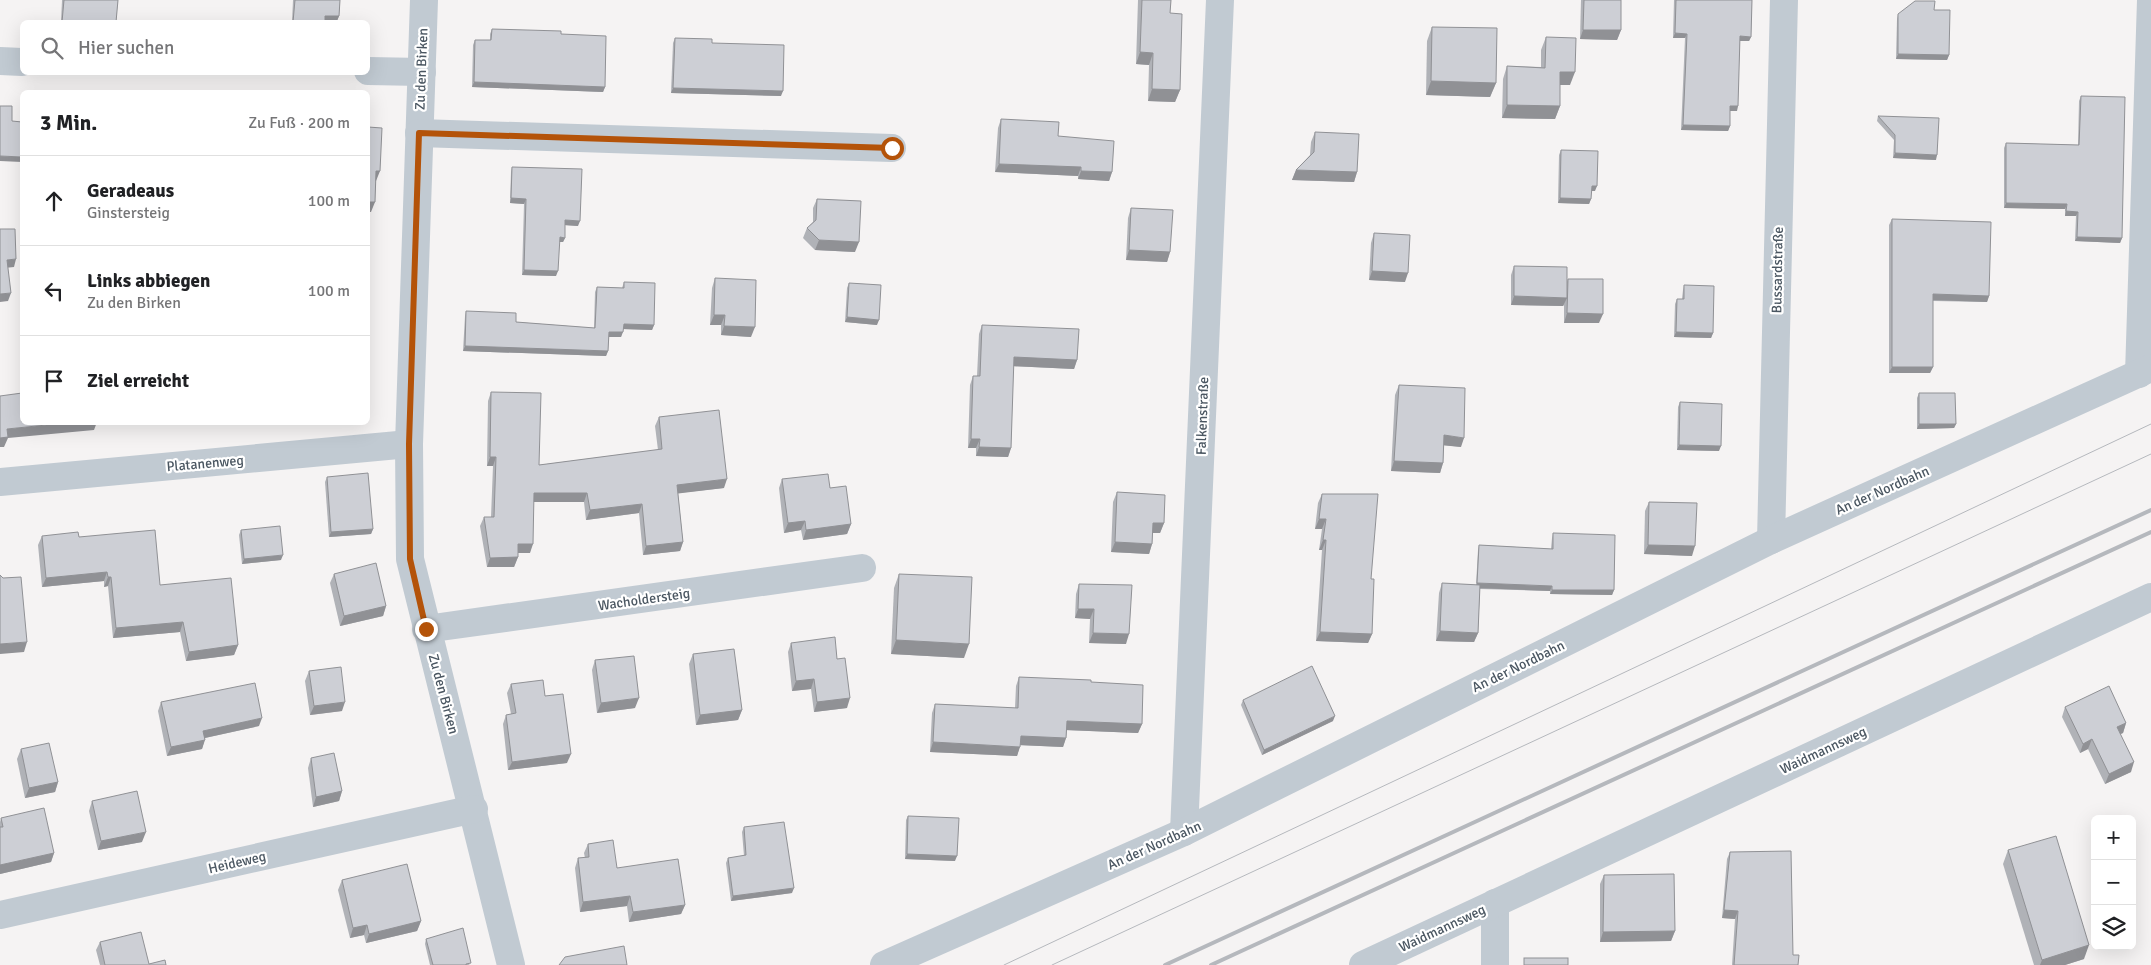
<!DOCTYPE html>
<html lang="de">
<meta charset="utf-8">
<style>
body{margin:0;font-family:Signika,sans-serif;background:#f2f2f2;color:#202124}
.controls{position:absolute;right:15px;bottom:15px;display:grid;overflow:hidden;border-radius:8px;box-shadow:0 5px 20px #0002}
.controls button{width:45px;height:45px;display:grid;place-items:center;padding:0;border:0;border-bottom:1px solid #e0e0e0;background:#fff;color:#202124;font:25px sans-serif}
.stop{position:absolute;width:15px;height:15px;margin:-11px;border:4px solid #b45309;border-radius:50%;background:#fff}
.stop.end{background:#b45309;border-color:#fff;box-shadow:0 1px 5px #0008}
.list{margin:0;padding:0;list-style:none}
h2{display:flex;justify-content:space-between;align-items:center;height:65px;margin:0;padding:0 20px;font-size:21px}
h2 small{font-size:16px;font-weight:400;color:#757577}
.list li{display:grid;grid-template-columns:32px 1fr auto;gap:15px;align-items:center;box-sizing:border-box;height:90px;padding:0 20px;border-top:1px solid #e0e0e0}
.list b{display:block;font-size:19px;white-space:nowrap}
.list p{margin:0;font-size:16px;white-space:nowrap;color:#757577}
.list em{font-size:16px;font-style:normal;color:#757577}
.icon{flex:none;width:28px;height:28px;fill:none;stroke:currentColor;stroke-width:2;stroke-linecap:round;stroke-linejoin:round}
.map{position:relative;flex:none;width:2151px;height:965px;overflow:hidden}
.search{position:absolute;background:#fff;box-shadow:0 5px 20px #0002;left:20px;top:20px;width:350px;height:55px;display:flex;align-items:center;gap:12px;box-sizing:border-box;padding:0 18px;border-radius:8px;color:#757577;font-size:19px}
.panel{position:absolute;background:#fff;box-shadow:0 5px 20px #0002;left:20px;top:90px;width:350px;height:335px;border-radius:8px}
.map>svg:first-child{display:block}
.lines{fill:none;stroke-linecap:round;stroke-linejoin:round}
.minor{stroke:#c1cad2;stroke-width:28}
.tram{stroke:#b5b8bd;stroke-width:1}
.rail{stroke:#b5b8bd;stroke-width:4}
.wall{fill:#b0b2b7}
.shaded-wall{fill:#909195}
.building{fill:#cdcfd5;stroke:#909195}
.route{stroke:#b45309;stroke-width:6}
.labels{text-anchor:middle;stroke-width:4.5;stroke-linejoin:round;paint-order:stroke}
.street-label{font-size:14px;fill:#4a5661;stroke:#fff}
</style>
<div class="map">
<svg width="2151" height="965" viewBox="0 0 2151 965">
<rect width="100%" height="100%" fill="#f5f3f3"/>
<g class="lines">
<!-- minor -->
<g class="minor">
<path d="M424,0L409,444L410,559L511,965"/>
<path d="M0,61L22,62"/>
<path d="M368,71L422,72"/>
<path d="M419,133L892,148"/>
<path d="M2139,374L2151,0"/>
<path d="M0,482L409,444"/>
<path d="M1771,540L1784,0"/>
<path d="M426,629L862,568"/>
<path d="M1184,832L1220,0"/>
<path d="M1495,903V965"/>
<path d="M0,915L474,809"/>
<path d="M884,965L1184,832L1771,540L2151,368"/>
<path d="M1363,965L2151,597"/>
</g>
<!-- tram -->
<g class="tram">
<path d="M1004,965L2151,424"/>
<path d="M1052,965L2151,454"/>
</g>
<!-- rail -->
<g class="rail">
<path d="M1165,965L2151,510"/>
<path d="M1211,965L2151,532"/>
</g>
</g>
<!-- wall -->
<g class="wall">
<path d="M62,0H118L116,22H61Z"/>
<path d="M293,0H340L339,16L337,21H325V22H292Z"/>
<path d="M1138,0H1171L1170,13L1180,90L1175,102L1148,101L1149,65L1136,64Z"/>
<path d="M1581,0H1621V30L1617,40L1580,39Z"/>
<path d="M1674,0H1752L1751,37L1749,41H1740L1737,111H1730V126L1728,131L1681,130L1685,38H1673Z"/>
<path d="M1934,10L1949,55L1947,60L1896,59L1897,19L1898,14Z"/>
<path d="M1432,27L1496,83L1490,97L1426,95L1427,41Z"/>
<path d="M492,29L561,34L605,87L603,92L472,87L473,45L475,40H490V34Z"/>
<path d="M1546,37L1570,85H1560V106L1555,119L1502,118L1503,79L1507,66L1541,67V50Z"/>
<path d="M675,38L712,43L781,96L671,93L673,43Z"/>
<path d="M2081,96L2122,238L2120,243L2075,241L2076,216H2065V209L2004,208V148L2006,143L2078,145L2079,101Z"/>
<path d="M1878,116L1936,160L1893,158L1894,140L1877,121Z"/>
<path d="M1001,119L1058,136L1112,172L1109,181L1078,179V176L995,172L998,128Z"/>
<path d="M1315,132L1357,172L1354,182L1292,180L1296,170L1310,155L1311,142Z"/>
<path d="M1561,150L1595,191H1591V199L1589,204L1558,203L1559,155Z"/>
<path d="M512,167L578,226L565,225V238L563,242H559L556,276L522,275L524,204L510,203L511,172Z"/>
<path d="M817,199L855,252L815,250L803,238L807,228L813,222V208Z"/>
<path d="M1131,208L1170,252L1167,262L1126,260L1128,218Z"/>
<path d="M1892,219L1989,296L1987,302L1933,301V367L1930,373H1889V225Z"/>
<path d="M1374,233L1405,282L1369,280L1371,243Z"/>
<path d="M1514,266L1567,282L1568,279L1599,323H1564V305L1563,306L1511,305V275Z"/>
<path d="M715,278L751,337L721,335V325H710L712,288Z"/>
<path d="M624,282L654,325L652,330L623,329L621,337H609L608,351L606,356L463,351L465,316L466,311L516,322L594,328L595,292L597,287L622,288Z"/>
<path d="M849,283L877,325L845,322L847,288Z"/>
<path d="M1684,285L1713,333L1711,338L1674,337L1675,304L1677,299H1682L1683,290Z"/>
<path d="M982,325L1077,360L1074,369L1013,366L1011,448L1008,457L976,456V448H968L970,385L973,376H977L979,334Z"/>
<path d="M1399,385L1461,447L1444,445L1443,463L1440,473L1391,471L1395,395Z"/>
<path d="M491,392L539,465L658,450L655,426L659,417L724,488L678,493L683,542L680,551L643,555L639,513L586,520L584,502H533L530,553H518V557L514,567H487L480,526L484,517H491L493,466H487L488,401Z"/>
<path d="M1919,393L1956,424L1954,428L1917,429V398Z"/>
<path d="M1680,402L1719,451L1677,450L1678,407Z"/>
<path d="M327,477L373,529L371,534L329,537L325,482Z"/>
<path d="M782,479L830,488L851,524L847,534L803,540L801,530L784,533L779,488Z"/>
<path d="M1117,492L1164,523L1160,533H1153L1152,544L1149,554L1111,552L1113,502Z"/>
<path d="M1322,494L1371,579L1372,634L1368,643L1316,641L1322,550H1319L1322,529H1315L1318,503Z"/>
<path d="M1649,502L1692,556L1644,554L1645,511Z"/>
<path d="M241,530L281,560L242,564L239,535Z"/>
<path d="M1553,533L1614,590L1612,595L1550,594V591L1480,589L1478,633L1474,642L1436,641L1439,593L1442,583L1476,585L1478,550L1479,545L1551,549L1552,538Z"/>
<path d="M42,536L79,537L160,585L238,645L234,655L186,661L180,632L113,638L108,586L104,587V581L42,587L38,545Z"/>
<path d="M334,574L386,606L383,616L340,626L330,583Z"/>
<path d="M899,574L964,658L891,654L894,588Z"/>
<path d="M1079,584L1126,644L1089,643L1090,619L1075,618L1076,594Z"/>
<path d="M791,643L837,659L847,708L814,712L811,689L792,691L788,652Z"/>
<path d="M693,654L742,710L738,720L696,725L689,664Z"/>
<path d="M595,660L635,708L597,713L592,670Z"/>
<path d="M309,671L342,711L310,715L305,681Z"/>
<path d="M1019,677L1091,682L1142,724L1138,733L1067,730L1066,738L1063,747L1020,745L1017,756L930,752L932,713L935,704L1015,708L1016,686Z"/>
<path d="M511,684L545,696L567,763L508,770L503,724L506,715L511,714L507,693Z"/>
<path d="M1243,700L1333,721L1262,755L1241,705Z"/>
<path d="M161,702L259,726L205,738L202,749L167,756L158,711Z"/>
<path d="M2065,707L2126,723L2123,733L2120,734L2131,772L2105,784L2088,749L2080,753L2062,717Z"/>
<path d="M21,749L58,782L55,792L25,798L17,759Z"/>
<path d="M311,758L342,791L339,801L313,807L308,768Z"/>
<path d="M92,801L142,842L98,850L89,811Z"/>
<path d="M908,816L955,861L905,859L906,820Z"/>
<path d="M1,818L54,853L51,862L0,874V822Z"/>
<path d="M744,827L792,893L731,901L726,863L728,858L744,856L742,832Z"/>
<path d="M588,844L617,868L685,905L681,914L629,922L627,906L580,912L575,868L578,858H585L584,853Z"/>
<path d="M2008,850L2084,959L2065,965H2034L2003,864Z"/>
<path d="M1730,852L1793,955L1798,965H1732L1735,919L1722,918L1727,859Z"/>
<path d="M1604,875L1675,931L1671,941L1600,942V884Z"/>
<path d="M342,880L421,921L417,931L366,943L364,935L350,938L338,890Z"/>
<path d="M426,939L470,965H430L425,944Z"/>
<path d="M100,942L149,964L166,965H100L96,950Z"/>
</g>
<!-- shaded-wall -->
<g class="shaded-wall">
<path d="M325,16H339L337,21H324Z"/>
<path d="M1583,30H1621L1617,40L1580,39Z"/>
<path d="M1675,33L1687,34L1685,38H1673Z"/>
<path d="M1740,36L1751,37L1749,41H1738Z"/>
<path d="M1140,52L1153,53L1149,65L1136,64Z"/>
<path d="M1898,54L1949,55L1947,60L1896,59Z"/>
<path d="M1560,72H1575L1570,85H1556Z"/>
<path d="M1431,81L1496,83L1490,97L1426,95Z"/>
<path d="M474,82L605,87L603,92L472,87Z"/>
<path d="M673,88L783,91L781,96L671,93Z"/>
<path d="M1152,89L1180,90L1175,102L1148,101Z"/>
<path d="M1507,105L1560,106L1555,119L1502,118Z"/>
<path d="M1730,106H1738L1737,111H1729Z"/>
<path d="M1683,125L1730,126L1728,131L1681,130Z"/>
<path d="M1895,153L1937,155L1936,160L1893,158Z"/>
<path d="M0,156L22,157V162L0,161Z"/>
<path d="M999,164L1081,167L1078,176L995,172Z"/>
<path d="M1296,170L1357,172L1354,182L1292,180Z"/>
<path d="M376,171H380L376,181L372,180Z"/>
<path d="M1081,171L1112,172L1109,181L1078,179Z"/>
<path d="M1592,186H1597L1595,191H1590Z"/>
<path d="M511,198L526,199L524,204L510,203Z"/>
<path d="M1560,198L1591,199L1589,204L1558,203Z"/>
<path d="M368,202H375L371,212H368Z"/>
<path d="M2006,203L2067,204L2065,209L2004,208Z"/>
<path d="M2066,211L2078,212L2076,216H2065Z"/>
<path d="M565,220L580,221L578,226L563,225Z"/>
<path d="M560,237L565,238L563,242H558Z"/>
<path d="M2077,237L2122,238L2120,243L2075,241Z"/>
<path d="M819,240L859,242L855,252L815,250Z"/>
<path d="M1129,250L1170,252L1167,262L1126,260Z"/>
<path d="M16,259L14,267L4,268L7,260Z"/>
<path d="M524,270L558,271L556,276L522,275Z"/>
<path d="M1372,271L1408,273L1405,282L1369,280Z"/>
<path d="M11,293L8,301L0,302V294Z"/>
<path d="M1933,294L1989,296L1987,302L1931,300Z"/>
<path d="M1514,296L1567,298L1563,306L1511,305Z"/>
<path d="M1567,313L1603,314L1599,323H1564Z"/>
<path d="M714,315H725L721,325H710Z"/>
<path d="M847,317L879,320L877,325L845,322Z"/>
<path d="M624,324L654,325L652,330L622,329Z"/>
<path d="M724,326L755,327L751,337L721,335Z"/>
<path d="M609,332H623L621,337H607Z"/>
<path d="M1676,332L1713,333L1711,338L1674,337Z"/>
<path d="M465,346L608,351L606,356L463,351Z"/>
<path d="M1014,357L1077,360L1074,369L1010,366Z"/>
<path d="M1892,367H1933L1930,373H1889Z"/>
<path d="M76,422H97L94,430L8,438L4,447H0V438L7,429Z"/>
<path d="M1919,424H1956L1954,428L1917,429Z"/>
<path d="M1444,435L1464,438L1461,447L1440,445Z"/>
<path d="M971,439H980L976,448H968Z"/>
<path d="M1679,445L1721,446L1719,451L1677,450Z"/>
<path d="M979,447L1011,448L1008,457L976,456Z"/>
<path d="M490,457H496L493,466H487Z"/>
<path d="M1394,461L1443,463L1440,473L1391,471Z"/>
<path d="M727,479L724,488L674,494L677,485Z"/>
<path d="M534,493H587L584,502H530Z"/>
<path d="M642,504L639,513L586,520L590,510Z"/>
<path d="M1319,519H1326L1322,529H1315Z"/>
<path d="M805,521L801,530L784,533L788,523Z"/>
<path d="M1153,523H1164L1160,533H1150Z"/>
<path d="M851,524L847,534L803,540L806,530Z"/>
<path d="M373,529L371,534L329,537L331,532Z"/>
<path d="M1323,540H1326L1322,550H1319Z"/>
<path d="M683,542L680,551L643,555L646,546Z"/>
<path d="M1115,542L1152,544L1149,554L1111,552Z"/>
<path d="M518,544H533L530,553H514Z"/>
<path d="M1648,545L1695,546L1692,556L1644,554Z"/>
<path d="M283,555L281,560L242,564L244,559Z"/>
<path d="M518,557L514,567H487L490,558Z"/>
<path d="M107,572L104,581L42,587L46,578Z"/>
<path d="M108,577H111L108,586L104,587Z"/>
<path d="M1477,583L1552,586L1550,591L1476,588Z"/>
<path d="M1552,590H1614L1612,595L1550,594Z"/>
<path d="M386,606L383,616L340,626L344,616Z"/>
<path d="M1078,609H1094L1090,619L1075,618Z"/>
<path d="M183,622L180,632L113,638L116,628Z"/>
<path d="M1440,631L1478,633L1474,642L1436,641Z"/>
<path d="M1320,632L1372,634L1368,643L1316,641Z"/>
<path d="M1093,633L1129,634L1126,644L1089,643Z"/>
<path d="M896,640L969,644L964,658L891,654Z"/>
<path d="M27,642L24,652L0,654V644Z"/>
<path d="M238,645L234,655L186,661L189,652Z"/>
<path d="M814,679L811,689L792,691L796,681Z"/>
<path d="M639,698L635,708L597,713L601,703Z"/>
<path d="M850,698L847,708L814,712L817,702Z"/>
<path d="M345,702L342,711L310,715L314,706Z"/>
<path d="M742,710L738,720L696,725L700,715Z"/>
<path d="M1335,716L1333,721L1262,755L1264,750Z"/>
<path d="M262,718L259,726L200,739L203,731Z"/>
<path d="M1067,721L1142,724L1138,733L1064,730Z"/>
<path d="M2126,723L2123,733L2114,737L2117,727Z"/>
<path d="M1021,736L1066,738L1063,747L1017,745Z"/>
<path d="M2092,739L2088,749L2080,753L2083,744Z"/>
<path d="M205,740L202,749L167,756L171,747Z"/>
<path d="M933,742L1020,747L1017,756L930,752Z"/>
<path d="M571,754L567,763L508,770L512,762Z"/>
<path d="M2134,762L2131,772L2105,784L2109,774Z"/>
<path d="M58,782L55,792L25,798L29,788Z"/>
<path d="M342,791L339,801L313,807L316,797Z"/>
<path d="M146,832L142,842L98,850L101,841Z"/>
<path d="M54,853L51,862L0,874V865Z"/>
<path d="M907,854L957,856L955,861L905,859Z"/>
<path d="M794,888L792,893L731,901L733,896Z"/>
<path d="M630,896L627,906L580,912L583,902Z"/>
<path d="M685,905L681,914L629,922L633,912Z"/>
<path d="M1724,910L1738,911L1735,919L1722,918Z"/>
<path d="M421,921L417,931L366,943L369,934Z"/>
<path d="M367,925L364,935L350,938L353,928Z"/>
<path d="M1675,931L1671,941L1600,942L1603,932Z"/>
<path d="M2089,945L2084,959L2065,965H2040L2042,960Z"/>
</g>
<!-- building -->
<g class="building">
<path d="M64,0H118L116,22H62Z"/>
<path d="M295,0H340L339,16H325V22H293Z"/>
<path d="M1142,0H1171L1170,13L1182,14L1180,90L1152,89L1153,53L1140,52Z"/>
<path d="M1584,0H1621V30H1583Z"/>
<path d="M1676,0H1752L1751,37L1740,36L1738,106H1730V126L1683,125L1687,34L1675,33Z"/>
<path d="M1915,1H1935L1934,10H1950L1949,55L1898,54V14Z"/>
<path d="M1432,27L1497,28L1496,83L1431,81Z"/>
<path d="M492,29L561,31V34L606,36L605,87L474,82L475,40H491Z"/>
<path d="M1546,37L1576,38L1575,72H1560V106L1507,105V66L1545,68Z"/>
<path d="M675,38L712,39V43L784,45L783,91L673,88Z"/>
<path d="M2081,96L2125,97L2122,238L2077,237L2078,212L2066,211L2067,204L2006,203V143L2079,145Z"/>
<path d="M0,106H12V121L22,122V157L0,156Z"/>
<path d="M1878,116L1939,118L1937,155L1895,153V135Z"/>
<path d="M1001,119L1059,122L1058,136L1114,141L1112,172L1081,171V167L999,164Z"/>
<path d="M368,127L382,128L380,171H376L375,202H368Z"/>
<path d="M1315,132L1359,134L1357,172L1296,170L1314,152Z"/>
<path d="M1561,150L1598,151L1597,186H1592L1591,199L1560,198Z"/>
<path d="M512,167L582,169L580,221L565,220V238L560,237L558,271L524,270L526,199L511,198Z"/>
<path d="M817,199L861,201L859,242L819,240L807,228L816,220Z"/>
<path d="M1131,208L1173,210L1170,252L1129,250Z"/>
<path d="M1892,219L1991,222L1989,296L1933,294V367H1892Z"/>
<path d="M0,229H15L16,259L7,260L11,293L0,294Z"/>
<path d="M1374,233L1410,235L1408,273L1372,271Z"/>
<path d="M1514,266L1567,267V298L1514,296Z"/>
<path d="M715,278L756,280L755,327L724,326L725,315H714Z"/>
<path d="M1568,279H1603V314L1567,313Z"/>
<path d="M624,282L655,283L654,325L624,324L623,332H609L608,351L465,346L466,311L516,313V322L595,328L597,287L624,288Z"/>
<path d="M849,283L881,285L879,320L847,317Z"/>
<path d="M1684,285L1714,286L1713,333L1676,332L1677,299H1684Z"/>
<path d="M982,325L1079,329L1077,360L1014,357L1011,448L979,447L980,439H971L973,376H980Z"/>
<path d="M1399,385L1465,388L1464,438L1444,435L1443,463L1394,461Z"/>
<path d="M491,392L541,393L539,465L662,449L659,417L719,410L727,479L677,485L683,542L646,546L642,504L590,510L587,493H534L533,544H518V557L490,558L484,517H494L496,457H490Z"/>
<path d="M22,393V422H76L7,429L8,437L0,438V396Z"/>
<path d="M1919,393H1955L1956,424H1919Z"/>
<path d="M1680,402L1722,404L1721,446L1679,445Z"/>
<path d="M368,473L373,529L331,532L327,477Z"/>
<path d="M828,474L830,488L846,486L851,524L806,530L805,521L788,523L782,479Z"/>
<path d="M1117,492L1165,495L1164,523H1153L1152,544L1115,542Z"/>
<path d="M1322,494H1378L1371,579H1374L1372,634L1320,632L1326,540H1323L1326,519H1319Z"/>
<path d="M1649,502L1697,503L1695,546L1648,545Z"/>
<path d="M280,526L283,555L244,559L241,530Z"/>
<path d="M155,530L160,585L231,578L238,645L189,652L183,622L116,628L111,577H108L107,572L46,578L42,536L78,532L79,537Z"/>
<path d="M1553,533L1615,535L1614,590H1552V586L1477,583L1479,545L1553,549Z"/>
<path d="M376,563L386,606L344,616L334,574Z"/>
<path d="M899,574L972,577L969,644L896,640Z"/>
<path d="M0,575L3,578L21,577L27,642L0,644Z"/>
<path d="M1442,583L1480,585L1478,633L1440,631Z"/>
<path d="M1079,584L1132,585L1129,634L1093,633L1094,609H1078Z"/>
<path d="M835,637L837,659L845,658L850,698L817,702L814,679L796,681L791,643Z"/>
<path d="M734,649L742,710L700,715L693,654Z"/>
<path d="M634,656L639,698L601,703L595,660Z"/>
<path d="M1312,666L1335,716L1264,750L1243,700Z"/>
<path d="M341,667L345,702L314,706L309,671Z"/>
<path d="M1019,677L1091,680V682L1143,685L1142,724L1067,721L1066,738L1021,736L1020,747L933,742L935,704L1018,708Z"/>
<path d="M543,680L545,696L563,694L571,754L512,762L506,715L516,713L511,684Z"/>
<path d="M255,683L262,718L203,731L205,740L171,747L161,702Z"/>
<path d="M2109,686L2126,723L2117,727L2134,762L2109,774L2092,739L2083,744L2065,707Z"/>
<path d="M49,743L58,782L29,788L21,749Z"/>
<path d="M334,753L342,791L316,797L311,758Z"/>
<path d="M137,791L146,832L101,841L92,801Z"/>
<path d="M44,808L54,853L0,865V827H3L1,818Z"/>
<path d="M908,816L959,818L957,856L907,854Z"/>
<path d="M784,822L794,888L733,896L728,858L746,855L744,827Z"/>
<path d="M2056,836L2089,945L2042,960L2008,850Z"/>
<path d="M613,840L617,868L678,859L685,905L633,912L630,896L583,902L578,858L589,857L588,844Z"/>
<path d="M1791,851L1793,955H1799L1798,965H1734L1738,911L1724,910L1730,852Z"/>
<path d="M407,864L421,921L369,934L367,925L353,928L342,880Z"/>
<path d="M1674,874L1675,931L1603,932L1604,875Z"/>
<path d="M463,928L471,963L466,964V965H433L426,939Z"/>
<path d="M141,932L149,964L165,960L166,965H105L100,942Z"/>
<path d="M624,946L627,965H559L565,957Z"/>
<rect x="1524" y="958" width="44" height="7"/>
</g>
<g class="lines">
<!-- route -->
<path class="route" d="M426,629L410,559L409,444L419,133L892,148"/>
</g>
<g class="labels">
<!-- street labels -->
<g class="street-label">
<text transform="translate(421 69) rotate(-88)" y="5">Zu den Birken</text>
<text transform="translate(1777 270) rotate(-89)" y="5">Bussardstraße</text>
<text transform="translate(1202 416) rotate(-88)" y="5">Falkenstraße</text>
<text transform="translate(205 463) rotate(-5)" y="5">Platanenweg</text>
<text transform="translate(1882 490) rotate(-24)" y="5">An der Nordbahn</text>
<text transform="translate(644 599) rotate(-8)" y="5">Wacholdersteig</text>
<text transform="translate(1518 666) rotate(-26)" y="5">An der Nordbahn</text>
<text transform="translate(444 694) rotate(75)" y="5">Zu den Birken</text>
<text transform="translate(1823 750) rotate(-25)" y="5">Waidmannsweg</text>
<text transform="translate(1154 845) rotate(-24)" y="5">An der Nordbahn</text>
<text transform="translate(237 862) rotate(-13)" y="5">Heideweg</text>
<text transform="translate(1442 928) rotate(-25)" y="5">Waidmannsweg</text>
</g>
</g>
</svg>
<div class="controls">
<button>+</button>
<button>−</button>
<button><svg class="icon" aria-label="layers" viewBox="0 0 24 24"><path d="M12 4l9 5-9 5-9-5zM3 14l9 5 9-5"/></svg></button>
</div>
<div class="stop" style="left:892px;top:148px"></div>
<div class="stop end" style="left:426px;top:629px"></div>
<div class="search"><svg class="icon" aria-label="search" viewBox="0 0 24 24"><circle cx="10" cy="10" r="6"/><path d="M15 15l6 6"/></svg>Hier suchen</div>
<section class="panel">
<h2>3 Min.<small>Zu Fuß · 200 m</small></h2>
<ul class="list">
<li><svg class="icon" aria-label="ahead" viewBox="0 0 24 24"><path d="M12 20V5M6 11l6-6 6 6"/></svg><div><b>Geradeaus</b><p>Ginstersteig</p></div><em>100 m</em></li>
<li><svg class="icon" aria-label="left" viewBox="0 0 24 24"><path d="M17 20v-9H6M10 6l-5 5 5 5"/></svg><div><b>Links abbiegen</b><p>Zu den Birken</p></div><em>100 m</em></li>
<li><svg class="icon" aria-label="arrive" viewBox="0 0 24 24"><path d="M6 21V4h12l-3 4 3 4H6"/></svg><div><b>Ziel erreicht</b></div></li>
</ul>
</section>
</div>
